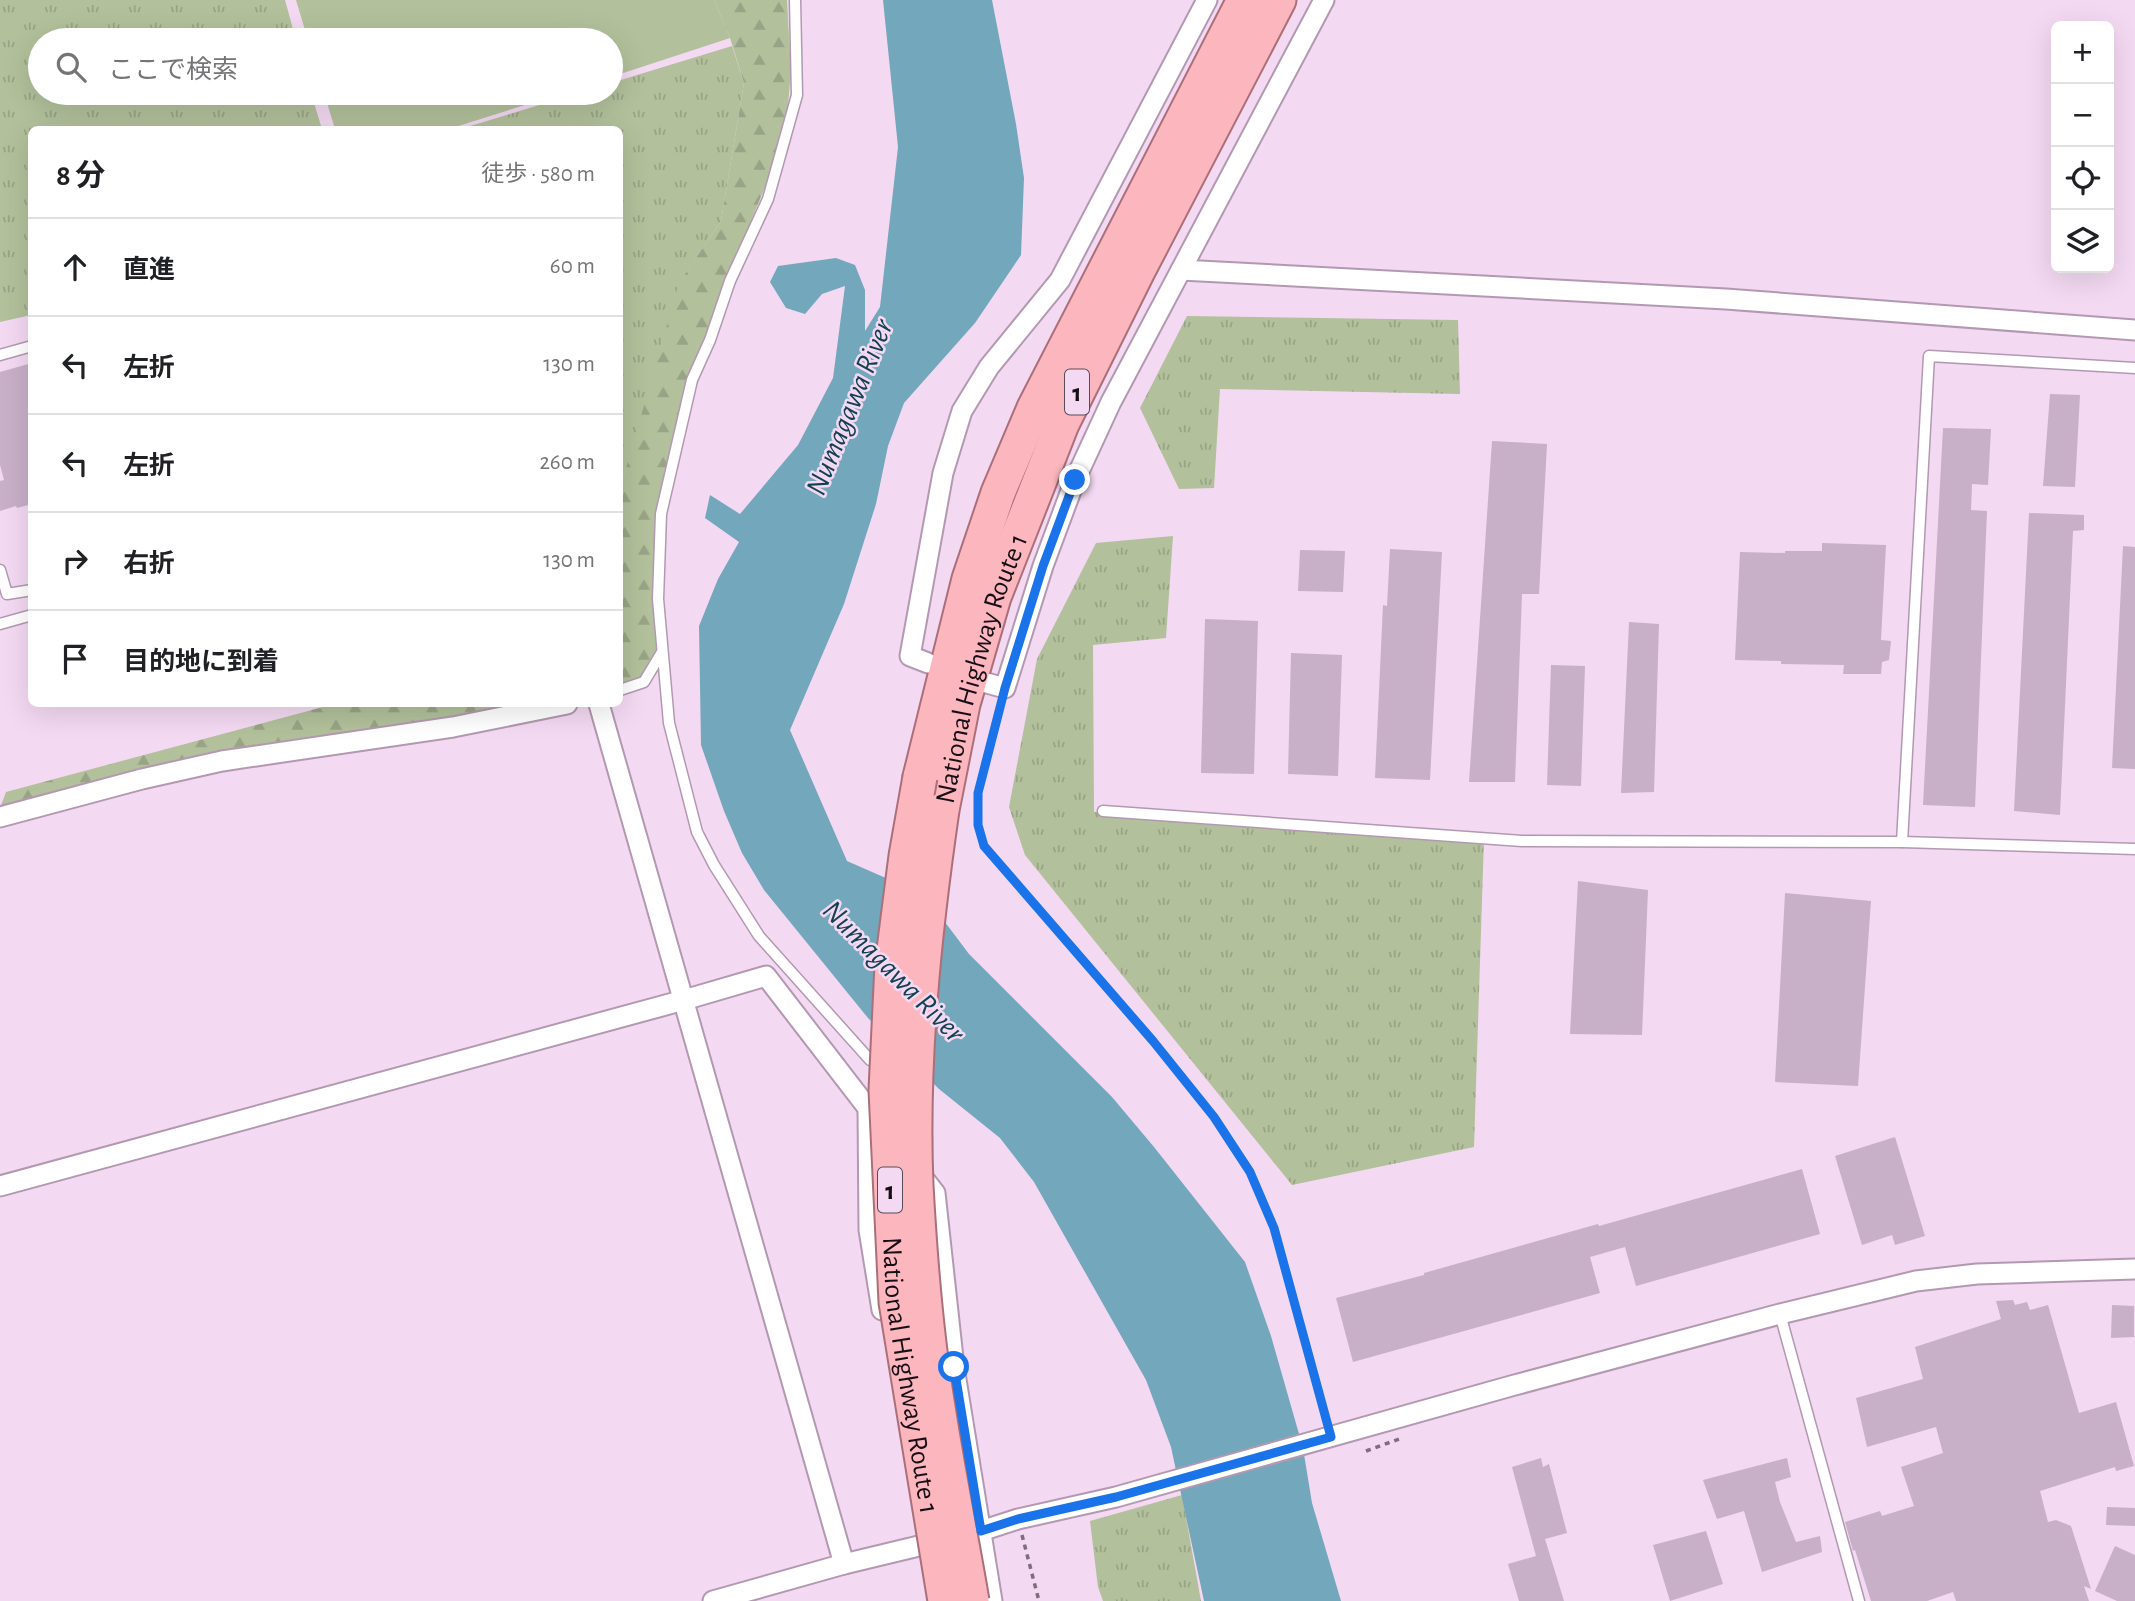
<!DOCTYPE html>
<html lang="ja">
<meta charset="utf-8">
<style>
body{margin:0;font-family:"Alegreya Sans","Noto Sans JP",sans-serif;background:#f6f6f6;color:#202124}
.controls{position:absolute;right:21px;top:21px;display:grid;overflow:hidden;border-radius:10px;box-shadow:0 7px 28px #0002}
.controls button{width:63px;height:63px;display:grid;place-items:center;padding:0;border:0;border-bottom:2px solid #e0e0e0;background:#fff;color:#202124;font:35px sans-serif}
.stop{position:absolute;width:21px;height:21px;margin:-16px;border:5px solid #1a73e8;border-radius:50%;background:#fff}
.stop.end{background:#1a73e8;border-color:#fff;box-shadow:0 2px 7px #0008}
.list{margin:0;padding:0;list-style:none}
h2{display:flex;justify-content:space-between;align-items:center;height:91px;margin:0;padding:0 28px;font-size:30px}
h2 small{font-size:23px;font-weight:400;color:#757577}
.list li{display:grid;grid-template-columns:46px 1fr auto;gap:21px;align-items:center;box-sizing:border-box;height:98px;padding:0 28px;border-top:2px solid #e0e0e0}
.list b{display:block;font-size:26px;white-space:nowrap}
.list em{font-size:23px;font-style:normal;color:#757577}
.icon{flex:none;width:38px;height:38px;fill:none;stroke:currentColor;stroke-width:2;stroke-linecap:round;stroke-linejoin:round}
.map{position:relative;flex:none;width:2135px;height:1601px;overflow:hidden}
.search{position:absolute;background:#fff;box-shadow:0 7px 28px #0002;left:28px;top:28px;width:595px;height:77px;display:flex;align-items:center;gap:18px;box-sizing:border-box;padding:0 24px;border-radius:38px;color:#757577;font-size:26px}
.panel{position:absolute;background:#fff;box-shadow:0 7px 28px #0002;left:28px;top:126px;width:595px;height:581px;border-radius:10px}
.map>svg:first-child{display:block}
.grass{fill:url(#grass-tufts)}
.forest{fill:url(#forest-firs)}
.green{fill:#b2c09b}
.water{fill:#73a7bc}
.building{fill:#c8b0c8}
.lines{fill:none;stroke-linecap:round;stroke-linejoin:round}
.service-casing{stroke:#b299b1;stroke-width:13}
.minor-casing{stroke:#b299b1;stroke-width:23}
.trunk-casing{stroke:#ab6f79;stroke-width:37}
.path{stroke:#7e6d7d;stroke-width:3.5;stroke-dasharray:5 5;stroke-linecap:butt}
.service{stroke:#fff;stroke-width:10}
.minor{stroke:#fff;stroke-width:19}
.trunk{stroke:#fcb6be;stroke-width:33}
.trunk-bridge-casing{stroke:#ab6f79;stroke-width:37;stroke-linecap:butt}
.trunk-bridge{stroke:#fcb6be;stroke-width:33}
.route{stroke:#1a73e8;stroke-width:9}
.labels{text-anchor:middle;stroke-width:5;stroke-linejoin:round;paint-order:stroke}
.shield{fill:#f3d9f2;stroke:#584b58;stroke-width:2}
.shield-label{font-size:26px;font-weight:bold;fill:#160e16}
.street-label{font-size:28px;fill:#160e16;stroke:#f3d9f2}
.water-label{font-size:30px;font-style:italic;fill:#144152;stroke:#f3d9f2}
</style>
<div class="map">
<svg width="2135" height="1601" viewBox="0 0 2135 1601">
<defs>
<pattern id="grass-tufts" width="24" height="20" patternUnits="userSpaceOnUse" patternTransform="scale(1.75)"><rect width="24" height="20" fill="#b2c09b"/><path d="M3 7l-1-3M5 7V3M7 7l1-3M15 17l-1-3M17 17v-4M19 17l1-3" fill="none" stroke="#98a485"/></pattern>
<pattern id="forest-firs" width="22" height="20" patternUnits="userSpaceOnUse" patternTransform="scale(1.75)"><rect width="22" height="20" fill="#b2c09b"/><path d="M5 1l3.5 6h-7zM16 11l3.5 6h-7z" fill="#98a485"/></pattern>
</defs>
<rect width="100%" height="100%" fill="#f3d9f2"/>
<!-- grass -->
<g class="grass">
<path d="M0,0H285L296,40H40V93H311L322,129L32,130L31,315L0,322Z"/>
<path d="M732,46L744,83L721,221L684,276L620,489V130H457L579,93H611V83Z"/>
<path d="M1187,316L1458,320L1460,394L1220,389L1214,488L1179,489L1140,408Z"/>
<path d="M1173,536L1166,638L1093,645L1094,812L1484,838L1474,1147L1292,1185L1025,855L1009,807L1037,659L1096,543Z"/>
<path d="M1182,1495L1201,1601H1103L1098,1587L1090,1521Z"/>
</g>
<!-- forest -->
<g class="forest">
<path d="M714,0H787L791,72L785,138L746,233L679,410L652,588L662,652L636,685L620,688V489L679,283L721,221L744,83L730,38Z"/>
<path d="M334,704H545L0,808L6,792Z"/>
</g>
<!-- green -->
<g class="green">
<path d="M296,0H714L730,38L611,77V40H308Z"/>
<path d="M324,93H563L449,129H335Z"/>
</g>
<!-- water -->
<path class="water" d="M883,0H992L1016,124L1024,178L1021,255L975,323L904,403L888,446L876,504L844,604L790,730L847,861L904,886L914,881L969,954L1112,1097L1154,1147L1245,1262L1271,1336L1303,1448L1312,1503L1341,1601H1204L1171,1447L1146,1380L1034,1182L1000,1138L939,1089L868,1018L764,890L742,853L724,811L701,745L699,626L718,579L739,542L705,518L710,495L740,514L798,445L833,378L845,286L822,294L805,314L786,308L770,282L778,266L836,258L855,265L865,290V331L880,307L898,147Z"/>
<!-- building -->
<g class="building">
<path d="M32,363V504L17,508L16,506L0,511V481L4,480L0,465V372Z"/>
<path d="M2050,394L2080,395L2075,487L2043,486Z"/>
<path d="M1943,428L1991,429L1988,485L1972,484L1971,510L1987,511L1975,807L1923,805Z"/>
<path d="M1492,441L1547,444L1539,594H1522L1515,782H1469Z"/>
<path d="M2029,513L2084,515V530L2073,531L2060,815L2014,811Z"/>
<path d="M1822,543L1886,545L1881,640L1891,641L1889,660L1882,662L1881,674H1843L1844,665L1781,664V661L1735,660L1740,552L1785,553V551H1822Z"/>
<path d="M2123,546L2135,547V769L2112,768Z"/>
<path d="M1390,549L1442,552L1430,780L1375,778L1383,605L1387,606Z"/>
<path d="M1300,550L1345,551L1343,592L1298,591Z"/>
<path d="M1205,619L1258,621L1254,774L1201,773Z"/>
<path d="M1629,622L1659,624L1654,792L1621,793Z"/>
<path d="M1291,653L1342,655L1338,776L1288,774Z"/>
<path d="M1551,665L1585,666L1581,786L1547,785Z"/>
<path d="M1578,881L1648,890L1642,1035L1570,1034Z"/>
<path d="M1785,893L1871,901L1858,1086L1775,1082Z"/>
<path d="M1895,1137L1925,1236L1895,1245L1892,1235L1862,1245L1835,1156Z"/>
<path d="M1802,1169L1820,1234L1636,1286L1625,1247L1590,1257L1600,1293L1353,1362L1336,1298L1424,1275V1273L1598,1224L1599,1226Z"/>
<path d="M2013,1300L2015,1305L2027,1302L2030,1310L2048,1305L2079,1413L2116,1402L2134,1466L2116,1471L2115,1467L2040,1491L2048,1522L2056,1520L2071,1526L2091,1589L2084,1586L2089,1601H1956L1953,1592L1927,1601H1871L1855,1550L1853,1551L1845,1522L1880,1511L1882,1516L1914,1506L1901,1467L1943,1453L1936,1427L1867,1447L1856,1398L1923,1379L1915,1347L2001,1319L1996,1301Z"/>
<path d="M2112,1305L2134,1306V1337L2111,1338Z"/>
<path d="M1541,1458L1543,1467L1549,1464L1567,1533L1545,1539L1564,1601H1519L1508,1564L1536,1556L1512,1467Z"/>
<path d="M1787,1458L1791,1477L1775,1482L1780,1502L1796,1542L1820,1536L1822,1552L1762,1572L1744,1511L1717,1519L1703,1480Z"/>
<path d="M2107,1507L2135,1508V1526L2106,1525Z"/>
<path d="M1706,1531L1723,1584L1670,1601L1653,1545Z"/>
<path d="M2115,1546L2135,1555V1601H2117L2095,1591Z"/>
</g>
<g class="lines">
<defs>
<g id="service">
<path d="M795,0L797,95L768,199L730,281L710,340L692,380L661,514L658,599L669,723L697,832L714,865L759,936L870,1060"/>
<path d="M0,355L32,346"/>
<path d="M0,570L7,594L32,590"/>
<path d="M0,624L32,615"/>
<path d="M620,690L644,682L662,652"/>
<path d="M1103,811L1522,841L1902,842L2135,849"/>
<path d="M1902,842L1929,356L2135,368"/>
<path d="M1780,1314L1859,1601"/>
</g>
<g id="minor">
<path d="M1181,270L1726,299L2135,330"/>
<path d="M928,663L910,656L943,473L962,411L989,367L1060,280L1207,0"/>
<path d="M983,682L1005,688L1043,566L1075,480L1111,402L1324,0"/>
<path d="M599,704L844,1564"/>
<path d="M0,817L142,779L222,761L453,727L567,704"/>
<path d="M868,1109L869,1230L882,1310"/>
<path d="M917,1170L935,1193L954,1367L992,1601"/>
<path d="M0,1186L684,1000L766,976L887,1133"/>
<path d="M713,1601L844,1564L981,1531L1018,1519L1116,1497L1511,1386L1780,1314L1916,1281L1977,1274L2135,1269"/>
</g>
<g id="trunk">
<path d="M920,777L969,579L998,493L1034,408L1244,0"/>
<path id="s1" d="M942,810L963,704L994,597L1062,424L1138,271L1279,0"/>
</g>
</defs>
<!-- service casing -->
<use href="#service" class="service-casing"/>
<!-- minor casing -->
<use href="#minor" class="minor-casing"/>
<!-- trunk casing -->
<use href="#trunk" class="trunk-casing"/>
<!-- path -->
<g class="path">
<path d="M1001,703C988,753 970,795 984,846L1153,1041L1214,1117L1250,1172L1274,1228L1327,1421"/>
<path d="M1366,1451L1402,1438"/>
<path d="M1022,1535L1039,1601"/>
</g>
<!-- service -->
<use href="#service" class="service"/>
<!-- minor -->
<use href="#minor" class="minor"/>
<!-- trunk -->
<use href="#trunk" class="trunk"/>
<defs>
<g id="trunk-bridge">
<path id="s2" d="M920,777L906,856L892,965L886,1090L896,1302L945,1601"/>
<path d="M942,810C924,934 911,1060 916,1185C920,1259 926,1335 938,1407C948,1472 961,1536 972,1601"/>
</g>
</defs>
<!-- trunk-bridge casing -->
<use href="#trunk-bridge" class="trunk-bridge-casing"/>
<!-- trunk-bridge -->
<use href="#trunk-bridge" class="trunk-bridge"/>
</g>
<g class="lines">
<!-- route -->
<path class="route" d="M954,1367L981,1531L1018,1519L1116,1497L1331,1437L1274,1228L1250,1172L1214,1117L1153,1041L984,846L978,825V793L1005,688L1043,566L1075,480"/>
</g>
<g class="labels">
<!-- shield labels -->
<g class="shield">
<rect x="1065" y="369.5" width="24" height="45" rx="5"/>
<rect x="878" y="1167.5" width="24" height="45" rx="5"/>
</g>
<g class="shield-label">
<text x="1077" y="401">1</text>
<text x="890" y="1199">1</text>
</g>
<!-- street labels -->
<g class="street-label">
<text dy="10" stroke="none"><textPath href="#s1" startOffset="147">National Highway Route 1</textPath></text>
<text dy="10" stroke="none"><textPath href="#s2" startOffset="602">National Highway Route 1</textPath></text>
</g>
<!-- water labels -->
<g class="water-label">
<text transform="translate(849 407) rotate(-68)" y="10">Numagawa River</text>
<text transform="translate(894 971) rotate(45)" y="10">Numagawa River</text>
</g>
</g>
</svg>
<div class="controls">
<button>+</button>
<button>−</button>
<button><svg class="icon" aria-label="locate" viewBox="0 0 24 24"><circle cx="12" cy="12" r="6"/><path d="M12 2v4M12 18v4M2 12h4M18 12h4"/></svg></button>
<button><svg class="icon" aria-label="layers" viewBox="0 0 24 24"><path d="M12 4l9 5-9 5-9-5zM3 14l9 5 9-5"/></svg></button>
</div>
<div class="stop" style="left:954px;top:1367px"></div>
<div class="stop end" style="left:1075px;top:480px"></div>
<div class="search"><svg class="icon" aria-label="search" viewBox="0 0 24 24"><circle cx="10" cy="10" r="6"/><path d="M15 15l6 6"/></svg>ここで検索</div>
<section class="panel">
<h2>8 分<small>徒歩 · 580 m</small></h2>
<ul class="list">
<li><svg class="icon" aria-label="ahead" viewBox="0 0 24 24"><path d="M12 20V5M6 11l6-6 6 6"/></svg><div><b>直進</b></div><em>60 m</em></li>
<li><svg class="icon" aria-label="left" viewBox="0 0 24 24"><path d="M17 20v-9H6M10 6l-5 5 5 5"/></svg><div><b>左折</b></div><em>130 m</em></li>
<li><svg class="icon" aria-label="left" viewBox="0 0 24 24"><path d="M17 20v-9H6M10 6l-5 5 5 5"/></svg><div><b>左折</b></div><em>260 m</em></li>
<li><svg class="icon" aria-label="right" viewBox="0 0 24 24"><path d="M7 20v-9h11M14 6l5 5-5 5"/></svg><div><b>右折</b></div><em>130 m</em></li>
<li><svg class="icon" aria-label="arrive" viewBox="0 0 24 24"><path d="M6 21V4h12l-3 4 3 4H6"/></svg><div><b>目的地に到着</b></div></li>
</ul>
</section>
</div>
